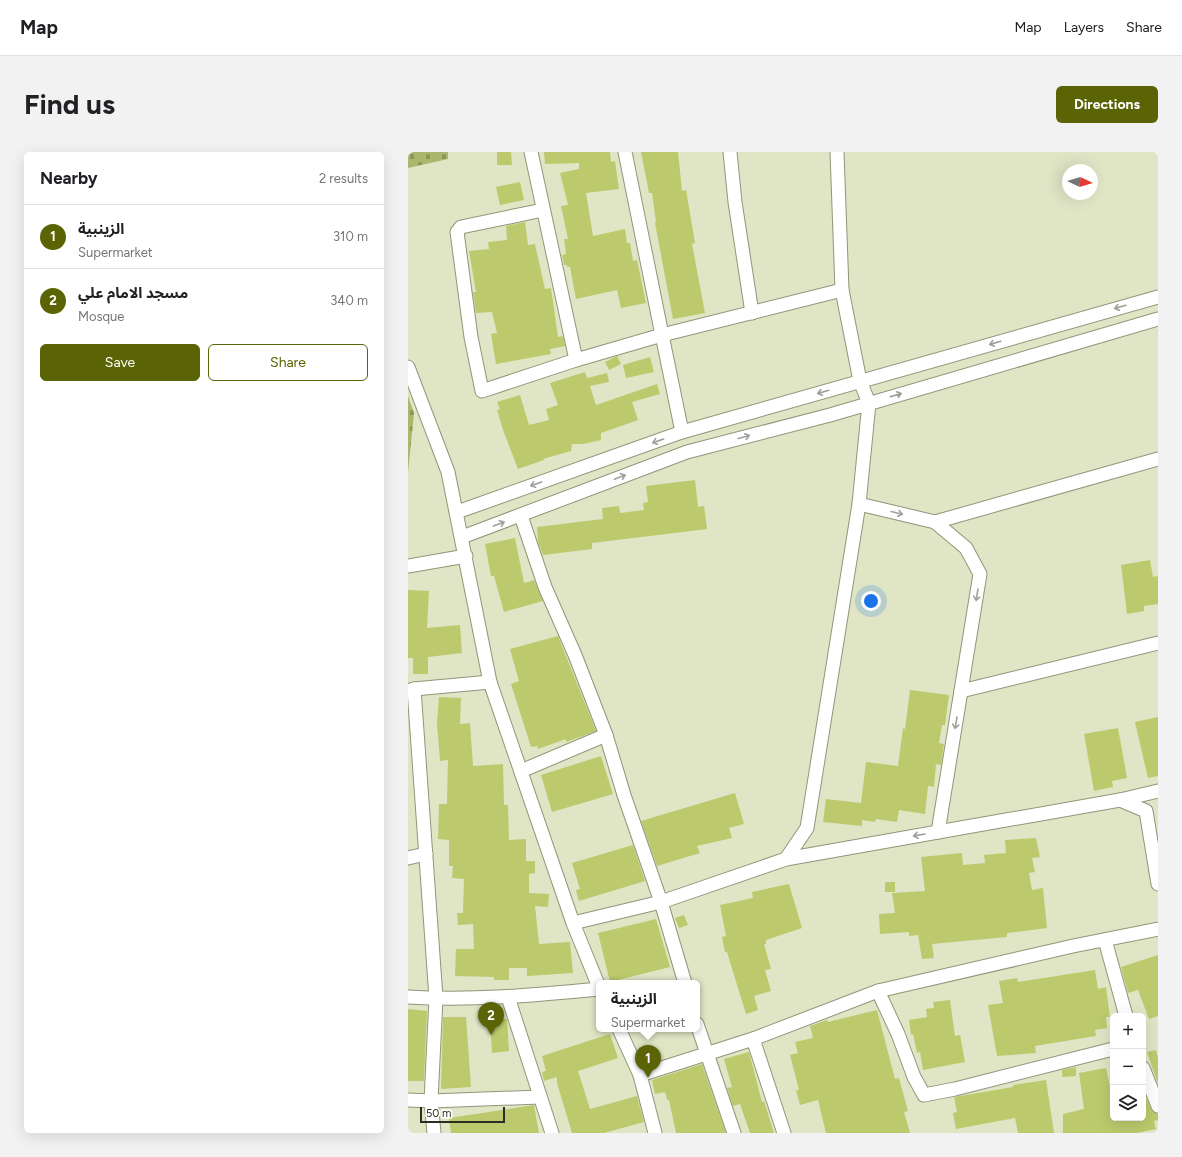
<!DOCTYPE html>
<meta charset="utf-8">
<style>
body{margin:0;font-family:Figtree,"Noto Sans Arabic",sans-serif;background:#f2f2f2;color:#202124}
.controls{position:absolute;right:12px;bottom:12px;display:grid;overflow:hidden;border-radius:6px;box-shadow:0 4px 16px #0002}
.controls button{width:36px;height:36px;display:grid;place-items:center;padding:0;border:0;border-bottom:1px solid #e0e0e0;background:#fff;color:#202124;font:20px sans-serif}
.compass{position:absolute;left:654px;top:12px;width:36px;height:36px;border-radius:50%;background:#fff;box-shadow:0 4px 16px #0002;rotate:94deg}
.scale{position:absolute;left:12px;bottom:10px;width:85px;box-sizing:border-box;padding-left:4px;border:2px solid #2a2d20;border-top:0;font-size:11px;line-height:14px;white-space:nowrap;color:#2a2d20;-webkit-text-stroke:3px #fff;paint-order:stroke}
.you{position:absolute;left:463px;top:449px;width:14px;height:14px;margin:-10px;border:3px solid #fff;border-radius:50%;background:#1a73e8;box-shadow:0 0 0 6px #1a73e833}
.badge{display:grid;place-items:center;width:26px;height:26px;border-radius:50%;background:#5a6404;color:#fff;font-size:13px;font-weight:700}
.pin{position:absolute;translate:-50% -33px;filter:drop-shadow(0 1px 2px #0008)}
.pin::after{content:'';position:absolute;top:21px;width:14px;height:12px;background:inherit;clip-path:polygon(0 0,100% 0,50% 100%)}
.popup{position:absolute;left:188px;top:828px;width:104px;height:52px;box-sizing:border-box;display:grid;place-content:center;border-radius:6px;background:#fff;filter:drop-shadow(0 1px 3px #0005);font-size:13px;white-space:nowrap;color:#757577}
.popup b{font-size:15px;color:#202124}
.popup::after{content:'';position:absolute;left:50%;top:100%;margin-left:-8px;border:8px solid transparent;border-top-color:#fff}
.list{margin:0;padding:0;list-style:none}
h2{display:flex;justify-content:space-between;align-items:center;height:52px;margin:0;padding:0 16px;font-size:17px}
h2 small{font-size:13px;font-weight:400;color:#757577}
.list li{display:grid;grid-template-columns:26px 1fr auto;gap:12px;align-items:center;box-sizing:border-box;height:64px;padding:0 16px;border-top:1px solid #e0e0e0}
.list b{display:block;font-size:15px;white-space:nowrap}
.list p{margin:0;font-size:13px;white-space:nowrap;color:#757577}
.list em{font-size:13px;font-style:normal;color:#757577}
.actions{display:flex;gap:8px;padding:12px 16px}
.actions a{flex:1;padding:9px 0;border:1px solid #5a6404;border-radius:6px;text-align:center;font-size:14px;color:#5a6404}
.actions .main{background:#5a6404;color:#fff}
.icon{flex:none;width:22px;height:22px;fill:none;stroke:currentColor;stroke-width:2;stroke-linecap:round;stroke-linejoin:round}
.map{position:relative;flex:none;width:750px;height:981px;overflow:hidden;border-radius:6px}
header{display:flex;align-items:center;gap:24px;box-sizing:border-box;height:56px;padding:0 20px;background:#fff;border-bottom:1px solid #e0e0e0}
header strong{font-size:19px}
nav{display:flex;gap:22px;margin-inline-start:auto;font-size:14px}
.intro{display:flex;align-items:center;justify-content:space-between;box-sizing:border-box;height:96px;padding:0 24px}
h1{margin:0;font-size:28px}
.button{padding:10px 18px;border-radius:6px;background:#5a6404;color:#fff;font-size:14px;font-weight:700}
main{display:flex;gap:24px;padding:0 24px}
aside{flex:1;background:#fff;border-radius:6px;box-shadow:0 4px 16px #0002}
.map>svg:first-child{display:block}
.cemetery{fill:url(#cemetery-stones)}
.building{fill:#bcca6d}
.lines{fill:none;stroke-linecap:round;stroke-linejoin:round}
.street-casing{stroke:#909678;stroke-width:15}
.street{stroke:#fff;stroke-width:13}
.oneway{stroke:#9fa09b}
</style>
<header>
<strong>Map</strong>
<nav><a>Map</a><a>Layers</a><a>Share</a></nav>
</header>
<div class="intro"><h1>Find us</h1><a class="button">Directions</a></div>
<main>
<aside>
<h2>Nearby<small>2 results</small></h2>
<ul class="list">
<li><span class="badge">1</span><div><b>الزينبية</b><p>Supermarket</p></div><em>310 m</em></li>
<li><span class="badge">2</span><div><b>مسجد الامام علي</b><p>Mosque</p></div><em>340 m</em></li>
</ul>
<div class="actions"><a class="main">Save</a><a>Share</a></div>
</aside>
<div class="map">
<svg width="750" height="981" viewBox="0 0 750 981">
<defs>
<pattern id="cemetery-stones" width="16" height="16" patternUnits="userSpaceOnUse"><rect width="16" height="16" fill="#abb76c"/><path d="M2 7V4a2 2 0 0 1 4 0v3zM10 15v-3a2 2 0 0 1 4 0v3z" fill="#8b9558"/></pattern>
</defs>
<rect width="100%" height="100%" fill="#dfe5c5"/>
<!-- cemetery -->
<g class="cemetery">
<path d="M0,0H40V7L0,16Z"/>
<path d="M0,244L6,261L0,321Z"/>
</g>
<!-- building -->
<g class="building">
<path d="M89,0H103L104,13H89Z"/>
<path d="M136,0H202L203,10L207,9L211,37L178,41L185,84L217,77L219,91H222L225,109L229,108L238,151L213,156L209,138L168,147L162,115H159V113H156L154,103L158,102L156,87H160L153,54L160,53L152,21L171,17V11L137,12Z"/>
<path d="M233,0H270L274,39L278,38L287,91L284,92L297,161L265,167L247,71L248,70L244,41H241Z"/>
<path d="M112,30L116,48L92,53L88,35Z"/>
<path d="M117,70L120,93L127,92L137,137L143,136L150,185L155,184L157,194L142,197L143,202L88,212L83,182L89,181L84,160L68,161L65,140H68L61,99L81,97L80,90L99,88L98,74Z"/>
<path d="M209,204L213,212L201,218L197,210Z"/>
<path d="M242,205L246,220L218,226L215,213Z"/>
<path d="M177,220L179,226L199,221L201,230L182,234L188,253L249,232L252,242L224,250L230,268L193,281V288L175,292H164L163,299L135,307L136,308L110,317L95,278L89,258L92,257L89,250L112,243L121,273L141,268L138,257L150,253L142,231Z"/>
<path d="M287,328L290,355L296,354L299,377L184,391V397L135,403L130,390L129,375L195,367L194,356L211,354L212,361L236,358L235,351L240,350L238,334Z"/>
<path d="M107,386L116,431L126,428L135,449L96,460L86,424H83L77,392Z"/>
<path d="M742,408L745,425L750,424V452L736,454V459L719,462L713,413Z"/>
<path d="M0,438L21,439L19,476L52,473L54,501L20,505V522H5V506H0Z"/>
<path d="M150,484L188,579L158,590V587L130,597L129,594L123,595L103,532L111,529L102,497Z"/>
<path d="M502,538L541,543L537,573H534L531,591L536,592L533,613L528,612L526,635L520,634L517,662L491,658L489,670L468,667L467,670L454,668V674L415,670L418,647L453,651L458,610L490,614L495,576L497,577Z"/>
<path d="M31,545L53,546L52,572L62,571L65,614L95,612L96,653H100L101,688L118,687V709H127V721L121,722V741L141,742L140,755L127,754L131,792L162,790L165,821L119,824V816H101V828H86V825L47,824L48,797H66L65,772L50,773L49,761H55L56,727L44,726L45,714H41V688L30,687L31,652H39L40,608L32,609L29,571Z"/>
<path d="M750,565V624L740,626L727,570Z"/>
<path d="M710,576L719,626L704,629L705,635L686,639L676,582Z"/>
<path d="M193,604L205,642L144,660L133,623Z"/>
<path d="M327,641L336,672L321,676L324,686L289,694L292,701L249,714L233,669Z"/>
<path d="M628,686L632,705L624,706L627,720L621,721L624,738L635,736L639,776L599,781V785L524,792L526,806L514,807L510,783L501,784V780L472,782L471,762L487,761L484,741L517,739L513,705L554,701L555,713L577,711L576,703L598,701L597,688Z"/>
<path d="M225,693L237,729L171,749L168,738L172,737L164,711Z"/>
<rect x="477" y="730" width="10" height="10"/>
<path d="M381,732L394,776L358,788V792H356L363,817L357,818L363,839L346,844L350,858L338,862L319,800H317L314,785L318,784L312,753L345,746L344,740Z"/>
<path d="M276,763L280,773L271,776L267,766Z"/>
<path d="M248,767L262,815L202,830L190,781Z"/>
<path d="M750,803V864L741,867L730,838L720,841L713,815Z"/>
<path d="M687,818L690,837L698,835L702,865H698L699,876L687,878L688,884L627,894L628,901L589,904L580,853L595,851L591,829L609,826L610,830Z"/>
<path d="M542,848L547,884L552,883L557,910L515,918L512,900L509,901L505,882L503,883L501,868L519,865L518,857L526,856L525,850Z"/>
<path d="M0,857L19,859L16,929H0Z"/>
<path d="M469,858L487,927L491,926L500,959L496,960L502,981H418L410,948L392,953L388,938H391L382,903L390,901L387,890L405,886L402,874L419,868L420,870Z"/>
<path d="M35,865H58L63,935L33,937Z"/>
<path d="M82,867H99L101,899L84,901Z"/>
<path d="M202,882L210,906L170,919L182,957L229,944L236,970L196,981H164L149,931V925L136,929L134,920L138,919L134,904Z"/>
<path d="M748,898L750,907V932L739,900Z"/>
<path d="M341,900L354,950L356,949L366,981H342L332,952L325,954L319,936L324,935L316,907Z"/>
<path d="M294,912L318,981H268L261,948H259L257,940L247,942L244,928Z"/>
<path d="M668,915V924L654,925V918Z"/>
<path d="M698,916L705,948V966H735V944L737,943L743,957L750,962V968L746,969L748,977L729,981H655V962L676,957L671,921Z"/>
<path d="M638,928L646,981H610L607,966L548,977L545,961L549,960L546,945L605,935V933Z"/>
<path d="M126,953L131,981H43L41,966Z"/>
</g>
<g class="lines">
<defs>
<g id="street">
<path d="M123,0L168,208"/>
<path d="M322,0L327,50L344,161"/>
<path d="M135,58L53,75L49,80L63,185L74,239L168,208L254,183L217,0"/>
<path d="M0,215L40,320L82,530L165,771L191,835"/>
<path d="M274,280L254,183L434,138"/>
<path d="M49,360L274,280L750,145"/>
<path d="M113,364L137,435L167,503L198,583L216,643L253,750L277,831"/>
<path d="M527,370L750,307"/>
<path d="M54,385L279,300L422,263L750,167"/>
<path d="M0,414L58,404"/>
<path d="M6,537L28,846L23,949L26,981"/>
<path d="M0,539L6,537L82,530"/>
<path d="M553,539L750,491"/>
<path d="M113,619L198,583"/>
<path d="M712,648L750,639"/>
<path d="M530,680L712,648L738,659L750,732"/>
<path d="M0,706L18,702"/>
<path d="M378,707L530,680L572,422L558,396L527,370L451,352"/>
<path d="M165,771L253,750L378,707L399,676L451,352L461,251L452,229L434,138L429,0"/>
<path d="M697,788L718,864"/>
<path d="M470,839L490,882L506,925L516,943L547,937L705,897"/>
<path d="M0,845C64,849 127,843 191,837"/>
<path d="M100,845L144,981"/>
<path d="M289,872L326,981"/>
<path d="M211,877L232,923L345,887L376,981"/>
<path d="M345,887L470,839L665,794L750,777"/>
<path d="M735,916L750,954"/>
<path d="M232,923L247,981"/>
<path d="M0,948L23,949L131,945"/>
</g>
</defs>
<!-- street casing -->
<use href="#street" class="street-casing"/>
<!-- street -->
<use href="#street" class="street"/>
</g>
<!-- one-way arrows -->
<defs><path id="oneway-shaft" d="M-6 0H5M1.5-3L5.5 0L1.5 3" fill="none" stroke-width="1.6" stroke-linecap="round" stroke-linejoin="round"/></defs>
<g class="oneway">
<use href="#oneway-shaft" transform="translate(712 155) rotate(164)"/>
<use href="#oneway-shaft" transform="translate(587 191) rotate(164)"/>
<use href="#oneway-shaft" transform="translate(415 240) rotate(164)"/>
<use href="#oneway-shaft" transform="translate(488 243) rotate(-16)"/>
<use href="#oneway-shaft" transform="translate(336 285) rotate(-15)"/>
<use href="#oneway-shaft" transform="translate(250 289) rotate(161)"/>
<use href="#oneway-shaft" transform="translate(212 325) rotate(-21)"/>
<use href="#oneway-shaft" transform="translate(128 332) rotate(161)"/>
<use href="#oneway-shaft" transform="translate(489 361) rotate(14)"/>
<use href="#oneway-shaft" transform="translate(91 372) rotate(-20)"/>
<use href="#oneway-shaft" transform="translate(569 443) rotate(99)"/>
<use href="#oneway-shaft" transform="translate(548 571) rotate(99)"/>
<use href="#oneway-shaft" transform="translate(511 683) rotate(170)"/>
</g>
</svg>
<div class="controls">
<button>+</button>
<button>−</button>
<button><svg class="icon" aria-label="layers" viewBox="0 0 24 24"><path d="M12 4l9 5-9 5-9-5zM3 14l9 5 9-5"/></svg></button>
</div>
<svg class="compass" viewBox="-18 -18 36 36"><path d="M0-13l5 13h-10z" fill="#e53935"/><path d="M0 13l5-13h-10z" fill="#757577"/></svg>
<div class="scale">50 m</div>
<div class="you"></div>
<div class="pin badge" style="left:240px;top:926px">1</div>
<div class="popup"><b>الزينبية</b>Supermarket</div>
<div class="pin badge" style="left:83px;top:883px">2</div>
</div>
</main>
